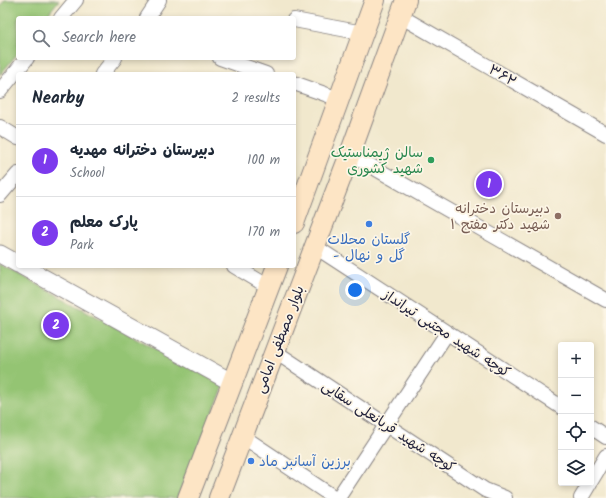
<!DOCTYPE html>
<meta charset="utf-8">
<style>
body{margin:0;font-family:Kalam,"Playpen Sans Arabic",sans-serif;background:#f6f6f7;color:#1f2937}
.controls{position:absolute;right:12px;bottom:12px;display:grid;overflow:hidden;border-radius:4px;box-shadow:0 2px 6px #0003}
.controls button{width:36px;height:36px;display:grid;place-items:center;padding:0;border:0;border-bottom:1px solid #e0e1e3;background:#fff;color:#1f2937;font:20px sans-serif}
.you{position:absolute;left:355px;top:290px;width:14px;height:14px;margin:-10px;border:3px solid #fff;border-radius:50%;background:#1a73e8;box-shadow:0 0 0 6px #1a73e833}
.badge{display:grid;place-items:center;width:26px;height:26px;border-radius:50%;background:#7c3aed;color:#fff;font-size:13px;font-weight:700}
.pin{position:absolute;translate:-50% -50%;border:2px solid #fff;box-shadow:0 1px 4px #0006}
.list{margin:0;padding:0;list-style:none}
h2{display:flex;justify-content:space-between;align-items:center;height:52px;margin:0;padding:0 16px;font-size:17px}
h2 small{font-size:13px;font-weight:400;color:#747a83}
.list li{display:grid;grid-template-columns:26px 1fr auto;gap:12px;align-items:center;box-sizing:border-box;height:72px;padding:0 16px;border-top:1px solid #e0e1e3}
.list b{display:block;font-size:15px;white-space:nowrap}
.list p{margin:0;font-size:13px;white-space:nowrap;color:#747a83}
.list em{font-size:13px;font-style:normal;color:#747a83}
.icon{flex:none;width:22px;height:22px;fill:none;stroke:currentColor;stroke-width:2;stroke-linecap:round;stroke-linejoin:round}
.map{position:relative;flex:none;width:606px;height:498px;overflow:hidden}
.search{position:absolute;background:#fff;box-shadow:0 2px 6px #0003;left:16px;top:16px;width:280px;height:44px;display:flex;align-items:center;gap:10px;box-sizing:border-box;padding:0 14px;border-radius:4px;color:#747a83;font-size:15px}
.panel{position:absolute;background:#fff;box-shadow:0 2px 6px #0003;left:16px;top:72px;width:280px;height:196px;border-radius:4px}
.map>svg:first-child{display:block}
.green{fill:#94c473;stroke:#5b7357}
.lines{fill:none;stroke-linecap:round;stroke-linejoin:round}
.minor-casing{stroke:#8a8584;stroke-width:16}
.tertiary-casing{stroke:#8a8584;stroke-width:19}
.secondary-casing{stroke:#8a8584;stroke-width:22}
.minor{stroke:#fff;stroke-width:14}
.tertiary{stroke:#fff;stroke-width:17}
.secondary{stroke:#fde5c5;stroke-width:20}
.leisure-dot{fill:#2e9e5b;stroke:#fcf5e5;stroke-width:1.5}
.education-dot{fill:#8d6e63;stroke:#fcf5e5;stroke-width:1.5}
.shop-dot{fill:#3f7fe0;stroke:#fcf5e5;stroke-width:1.5}
.labels{text-anchor:middle;stroke-width:3.5;stroke-linejoin:round;paint-order:stroke}
.street-label{font-size:14px;fill:#22223b;stroke:#fcf5e5}
.leisure-label{font-size:14px;fill:#27864d;stroke:#fcf5e5;text-anchor:end}
.education-label{font-size:14px;fill:#785e54;stroke:#fcf5e5;text-anchor:end}
.shop-label{font-size:14px;fill:#366cbe;stroke:#fcf5e5}
</style>
<div class="map">
<svg width="606" height="498" viewBox="0 0 606 498">
<rect width="100%" height="100%" fill="#fcf5e5"/>
<filter id="ink" filterUnits="userSpaceOnUse"><feTurbulence type="fractalNoise" baseFrequency=".025" numOctaves="2"/><feDisplacementMap in="SourceGraphic" scale="8" xChannelSelector="R" yChannelSelector="G"/><feConvolveMatrix kernelMatrix="1 2 1 2 8 2 1 2 1" color-interpolation-filters="sRGB"/></filter>
<filter id="wash" filterUnits="userSpaceOnUse"><feTurbulence type="fractalNoise" baseFrequency=".012" numOctaves="4" result="noise"/><feDisplacementMap in="SourceGraphic" scale="16" xChannelSelector="R" yChannelSelector="G"/><feGaussianBlur stdDeviation="0.9" result="paint"/><feColorMatrix in="noise" values="0 0 0 0 0 0 0 0 0 0 0 0 0 0 0 0 0 1.4 0 .05"/><feComposite in="paint" operator="in"/></filter>
<g filter="url(#wash)">
<rect width="100%" height="100%" fill="#f1e8cd"/>
<!-- green -->
<g class="green">
<path d="M5,0H59L45,18H18V53L0,75V6Z"/>
<path d="M0,264L224,386L177,498H0Z"/>
</g>
</g>
<g filter="url(#ink)">
<g class="lines">
<defs>
<g id="minor">
<path d="M400,16L606,134"/>
<path d="M61,18L76,0"/>
<path d="M147,18L159,0"/>
<path d="M294,20L363,33"/>
<path d="M220,58L266,74"/>
<path d="M102,74L115,58"/>
<path d="M294,83L339,99"/>
<path d="M0,91L27,58"/>
<path d="M0,127L18,138"/>
<path d="M350,154L606,300"/>
<path d="M0,195L18,174"/>
<path d="M314,246L561,407"/>
<path d="M234,266L269,287"/>
<path d="M274,351L485,490L505,498"/>
<path d="M591,427L606,437"/>
<path d="M242,436L335,498"/>
<path d="M591,481L606,456"/>
<path d="M338,498L447,333"/>
<path d="M581,498L590,483"/>
</g>
<g id="tertiary">
<path d="M0,254L18,264"/>
<path d="M22,266L233,383"/>
</g>
<g id="secondary">
<path d="M294,223L375,0"/>
<path d="M188,498L277,266"/>
<path d="M219,498L350,154L406,0"/>
</g>
</defs>
<!-- minor casing -->
<use href="#minor" class="minor-casing"/>
<!-- tertiary casing -->
<use href="#tertiary" class="tertiary-casing"/>
<!-- secondary casing -->
<use href="#secondary" class="secondary-casing"/>
<!-- minor -->
<use href="#minor" class="minor"/>
<!-- tertiary -->
<use href="#tertiary" class="tertiary"/>
<!-- secondary -->
<use href="#secondary" class="secondary"/>
</g>
</g>
<!-- markers -->
<circle class="leisure-dot" cx="431" cy="160" r="4"/>
<circle class="education-dot" cx="558" cy="216" r="4"/>
<g class="shop-dot">
<circle cx="369" cy="224" r="4"/>
<circle cx="251" cy="461" r="4"/>
</g>
<g class="labels">
<!-- street labels -->
<g class="street-label">
<text transform="translate(503 75) rotate(30)" y="5">۳۶۲</text>
<text transform="translate(447 333) rotate(33)" y="5">کوچه شهید مجتبی تیرانداز</text>
<text transform="translate(279 339) rotate(-69)" y="5">بلوار مصطفی امامی</text>
<text transform="translate(389 426) rotate(33)" y="5">کوچه شهید قربانعلی سقایی</text>
</g>
<!-- leisure labels -->
<g class="leisure-label">
<text x="423" y="157">سالن ژیمناستیک<tspan x="423" dy="16">شهید کشوری</tspan></text>
</g>
<!-- education labels -->
<g class="education-label">
<text x="550" y="213">دبیرستان دخترانه<tspan x="550" dy="16">شهید دکتر مفتح ۱</tspan></text>
</g>
<!-- shop labels -->
<g class="shop-label">
<text x="369" y="244">گلستان محلات<tspan x="369" dy="16">- گل و نهال</tspan></text>
<text x="259" y="466" text-anchor="start">برزین آسانبر ماد</text>
</g>
</g>
</svg>
<div class="controls">
<button>+</button>
<button>−</button>
<button><svg class="icon" aria-label="locate" viewBox="0 0 24 24"><circle cx="12" cy="12" r="6"/><path d="M12 2v4M12 18v4M2 12h4M18 12h4"/></svg></button>
<button><svg class="icon" aria-label="layers" viewBox="0 0 24 24"><path d="M12 4l9 5-9 5-9-5zM3 14l9 5 9-5"/></svg></button>
</div>
<div class="you"></div>
<div class="pin badge" style="left:489px;top:184px">1</div>
<div class="pin badge" style="left:56px;top:325px">2</div>
<div class="search"><svg class="icon" aria-label="search" viewBox="0 0 24 24"><circle cx="10" cy="10" r="6"/><path d="M15 15l6 6"/></svg>Search here</div>
<section class="panel">
<h2>Nearby<small>2 results</small></h2>
<ul class="list">
<li><span class="badge">1</span><div><b>دبیرستان دخترانه مهدیه</b><p>School</p></div><em>100 m</em></li>
<li><span class="badge">2</span><div><b>پارک معلم</b><p>Park</p></div><em>170 m</em></li>
</ul>
</section>
</div>
